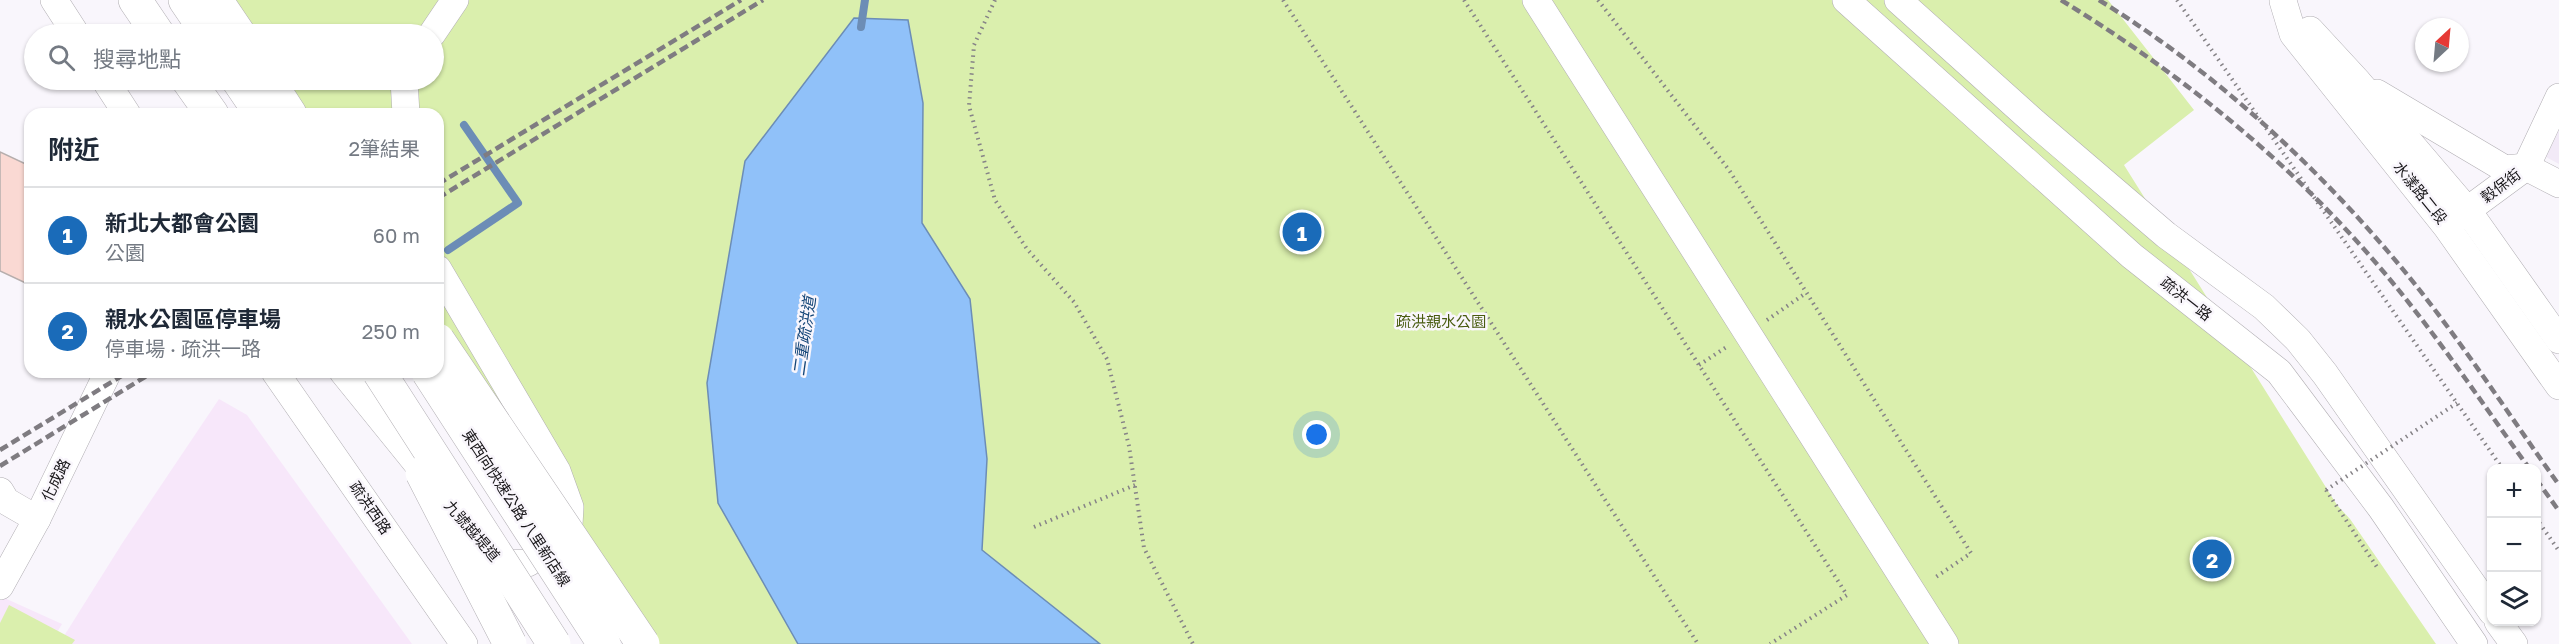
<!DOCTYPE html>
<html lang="zh-TW">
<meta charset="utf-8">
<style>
body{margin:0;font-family:"Golos Text","Noto Sans TC",sans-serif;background:#f6f6f7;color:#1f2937}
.controls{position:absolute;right:18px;bottom:18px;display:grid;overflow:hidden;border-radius:12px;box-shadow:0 2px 4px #0004}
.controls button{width:54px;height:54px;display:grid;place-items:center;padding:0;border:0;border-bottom:2px solid #e0e1e3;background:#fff;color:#1f2937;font:30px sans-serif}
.compass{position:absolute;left:2415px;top:18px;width:54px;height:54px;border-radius:50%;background:#fff;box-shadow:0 2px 4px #0004;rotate:26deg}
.you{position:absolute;left:1317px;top:435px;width:21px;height:21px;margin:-15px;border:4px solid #fff;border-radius:50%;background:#1a73e8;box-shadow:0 0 0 9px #1a73e833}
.badge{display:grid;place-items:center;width:39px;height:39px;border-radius:50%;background:#1a6bb9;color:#fff;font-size:20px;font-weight:700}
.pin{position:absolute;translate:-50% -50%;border:3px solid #fff;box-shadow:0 2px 6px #0006}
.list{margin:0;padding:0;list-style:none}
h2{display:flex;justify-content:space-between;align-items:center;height:78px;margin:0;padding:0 24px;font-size:26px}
h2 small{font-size:20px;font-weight:400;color:#747a83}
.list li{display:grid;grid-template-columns:39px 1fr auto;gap:18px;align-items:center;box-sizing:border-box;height:96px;padding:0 24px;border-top:2px solid #e0e1e3}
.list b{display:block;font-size:22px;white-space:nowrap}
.list p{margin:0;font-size:20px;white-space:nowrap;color:#747a83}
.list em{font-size:20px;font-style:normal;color:#747a83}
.icon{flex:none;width:33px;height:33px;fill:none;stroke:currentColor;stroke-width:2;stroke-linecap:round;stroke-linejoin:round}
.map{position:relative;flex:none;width:2559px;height:644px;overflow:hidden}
.search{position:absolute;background:#fff;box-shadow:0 2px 4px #0004;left:24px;top:24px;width:420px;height:66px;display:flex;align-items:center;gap:15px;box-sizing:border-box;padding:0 21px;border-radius:33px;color:#747a83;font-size:22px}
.panel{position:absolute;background:#fff;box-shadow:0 2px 4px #0004;left:24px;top:108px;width:420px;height:270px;border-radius:18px}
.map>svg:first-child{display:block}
.built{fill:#f2eaf7}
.industrial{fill:#f7e7fa}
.green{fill:#daefad}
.water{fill:#90c1f9;stroke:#6c8db6;stroke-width:1.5}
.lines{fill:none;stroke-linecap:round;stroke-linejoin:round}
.stream{stroke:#6c8db6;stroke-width:8}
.building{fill:#fad9d3;stroke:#b6aead;stroke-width:1.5}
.minor-casing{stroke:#b1aeb3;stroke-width:28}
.highway-casing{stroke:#b1aeb3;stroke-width:34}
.path{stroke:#868387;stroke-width:4;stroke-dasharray:1.5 4.5;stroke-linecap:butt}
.minor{stroke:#fff;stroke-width:27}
.highway{stroke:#fff;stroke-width:33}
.rail{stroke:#7f7c81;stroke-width:4.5;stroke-dasharray:9 4.5;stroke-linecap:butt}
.highway-bridge-casing{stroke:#b1aeb3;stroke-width:34;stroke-linecap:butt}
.path-bridge{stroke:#868387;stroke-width:4;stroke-dasharray:1.5 4.5;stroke-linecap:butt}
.highway-bridge{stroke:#fff;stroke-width:33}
.labels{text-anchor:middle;stroke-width:5;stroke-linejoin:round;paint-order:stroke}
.street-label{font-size:15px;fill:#171518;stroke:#f9f6fc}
.park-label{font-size:15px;fill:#495c10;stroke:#f9f6fc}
.water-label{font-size:16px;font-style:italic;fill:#144678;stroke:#f9f6fc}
</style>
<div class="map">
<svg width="2559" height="644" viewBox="0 0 2559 644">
<rect width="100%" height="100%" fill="#f9f6fc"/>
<!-- built -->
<path class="built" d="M2559,130V164L2546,157Z"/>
<!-- industrial -->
<g class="industrial">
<path d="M219,399L247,415L412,644H59L123,542Z"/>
<path d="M0,596L62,624L50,644H0Z"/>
</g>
<!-- green -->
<g class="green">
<path d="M202,0H2108L2194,110L2124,165L2337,505L2350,519L2436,644H637L438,349V114H279L256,80H434V34H225Z"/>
<path d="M9,605L75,640L72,644H0V623Z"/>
</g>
<!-- water -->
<path class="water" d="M854,18L908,20L923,103L922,223L970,299L987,459L982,550L1100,644H798L718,503L707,383L745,161Z"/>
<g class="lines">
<!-- stream -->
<g class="stream">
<path d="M861,27L865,0"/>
<path d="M448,250L518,203L464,125"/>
</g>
</g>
<!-- building -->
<path class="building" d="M0,152L30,166V285L0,271Z"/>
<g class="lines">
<defs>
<g id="minor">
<path d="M54,0L76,34"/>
<path d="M1536,0L1945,644"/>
<path d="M1846,0L2132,256L2279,372L2381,508L2474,644"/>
<path d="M1898,0L2035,123L2166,235L2264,307L2298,340L2325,374L2492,612"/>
<path d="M2283,1L2293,34L2446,226L2559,386"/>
<path d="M2310,30L2358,82L2468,211L2559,340"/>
<path d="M432,34L455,0"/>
<path d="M105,80L127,114"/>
<path d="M404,80L406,114"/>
<path d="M2377,93L2505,169L2526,167"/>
<path d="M2526,167L2559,184"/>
<path d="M2454,220L2526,167L2559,97"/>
<path d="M438,269L557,471L570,507L569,525L561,540L528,563L497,564L490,555"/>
<path d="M275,372L464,644"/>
<path d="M343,372L436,487"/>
<path d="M0,491L6,501L37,519"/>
<path d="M0,586L37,519L108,372"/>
<path d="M2498,622L2514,644"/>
</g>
<g id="highway">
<path d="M135,0L158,34"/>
<path d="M185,0L208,34"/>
<path d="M216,0L239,34"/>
<path d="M188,80L212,114"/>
<path d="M238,80L261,114"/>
<path d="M268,80L290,114"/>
</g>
</defs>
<!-- minor casing -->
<use href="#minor" class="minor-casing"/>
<!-- highway casing -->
<use href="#highway" class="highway-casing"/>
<!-- path -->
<g class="path">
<path d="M995,0L974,45L969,106L995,200L1027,249L1074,302L1107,359L1129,446L1144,548L1193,644"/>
<path d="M1283,0L1698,644"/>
<path d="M1464,0L1847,595L1770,644"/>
<path d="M1598,0L1729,170L1971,553L1933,579"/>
<path d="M2177,0L2502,468"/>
<path d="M1767,320L1806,293"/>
<path d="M1699,365L1728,346"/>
<path d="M2326,490L2377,567"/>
<path d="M2536,518L2559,551"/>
<path d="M1034,527L1135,485"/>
</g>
<!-- minor -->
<use href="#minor" class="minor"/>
<!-- highway -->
<use href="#highway" class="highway"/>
<!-- rail -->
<g class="rail">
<path d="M2061,0C2185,76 2299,169 2392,282C2441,341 2484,406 2529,468"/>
<path d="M2099,0C2214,71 2315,164 2401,267C2458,336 2507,412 2559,485"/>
<path d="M438,184L741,0"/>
<path d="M438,198L763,0"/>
<path d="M0,450L128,372"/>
<path d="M0,466L153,372"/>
<path d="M2536,479L2559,511"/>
</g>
<defs>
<g id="highway-bridge">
<path d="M438,340L643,644"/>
<path d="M379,372L554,644"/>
<path d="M428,372L604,644"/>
<path d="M422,473L510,644"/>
</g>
</defs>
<!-- highway-bridge casing -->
<use href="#highway-bridge" class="highway-bridge-casing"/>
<!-- path-bridge -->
<path class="path-bridge" d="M2326,490L2457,403"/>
<!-- highway-bridge -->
<use href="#highway-bridge" class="highway-bridge"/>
</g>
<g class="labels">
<!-- street labels -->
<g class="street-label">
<text transform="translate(2501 186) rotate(-37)" y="5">穀保街</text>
<text transform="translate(2420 193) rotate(51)" y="5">水漾路二段</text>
<text transform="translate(2186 299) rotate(38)" y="5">疏洪一路</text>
<text transform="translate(56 480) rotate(-64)" y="5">化成路</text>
<text transform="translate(370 508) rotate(55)" y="5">疏洪西路</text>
<text transform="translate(516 508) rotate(57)" y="5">東西向快速公路 八里新店線</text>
<text transform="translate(472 531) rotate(49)" y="5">九號越堤道</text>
</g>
<!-- park labels -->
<g class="park-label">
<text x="1441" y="327">疏洪親水公園</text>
</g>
<!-- water labels -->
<g class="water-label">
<text transform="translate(804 336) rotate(-82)" y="6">二重疏洪道</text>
</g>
</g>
</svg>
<div class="controls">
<button>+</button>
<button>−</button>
<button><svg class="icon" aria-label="layers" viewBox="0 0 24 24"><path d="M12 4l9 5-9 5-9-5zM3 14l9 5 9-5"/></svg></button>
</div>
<svg class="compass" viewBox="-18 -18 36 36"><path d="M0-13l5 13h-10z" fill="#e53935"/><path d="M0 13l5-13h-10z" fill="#747a83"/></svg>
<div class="you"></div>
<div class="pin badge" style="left:1302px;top:232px">1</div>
<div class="pin badge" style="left:2212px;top:559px">2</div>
<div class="search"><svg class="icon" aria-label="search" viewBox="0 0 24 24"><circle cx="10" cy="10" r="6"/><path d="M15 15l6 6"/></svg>搜尋地點</div>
<section class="panel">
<h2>附近<small>2筆結果</small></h2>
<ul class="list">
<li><span class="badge">1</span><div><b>新北大都會公園</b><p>公園</p></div><em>60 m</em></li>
<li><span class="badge">2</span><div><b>親水公園區停車場</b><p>停車場 · 疏洪一路</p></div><em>250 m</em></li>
</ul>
</section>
</div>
